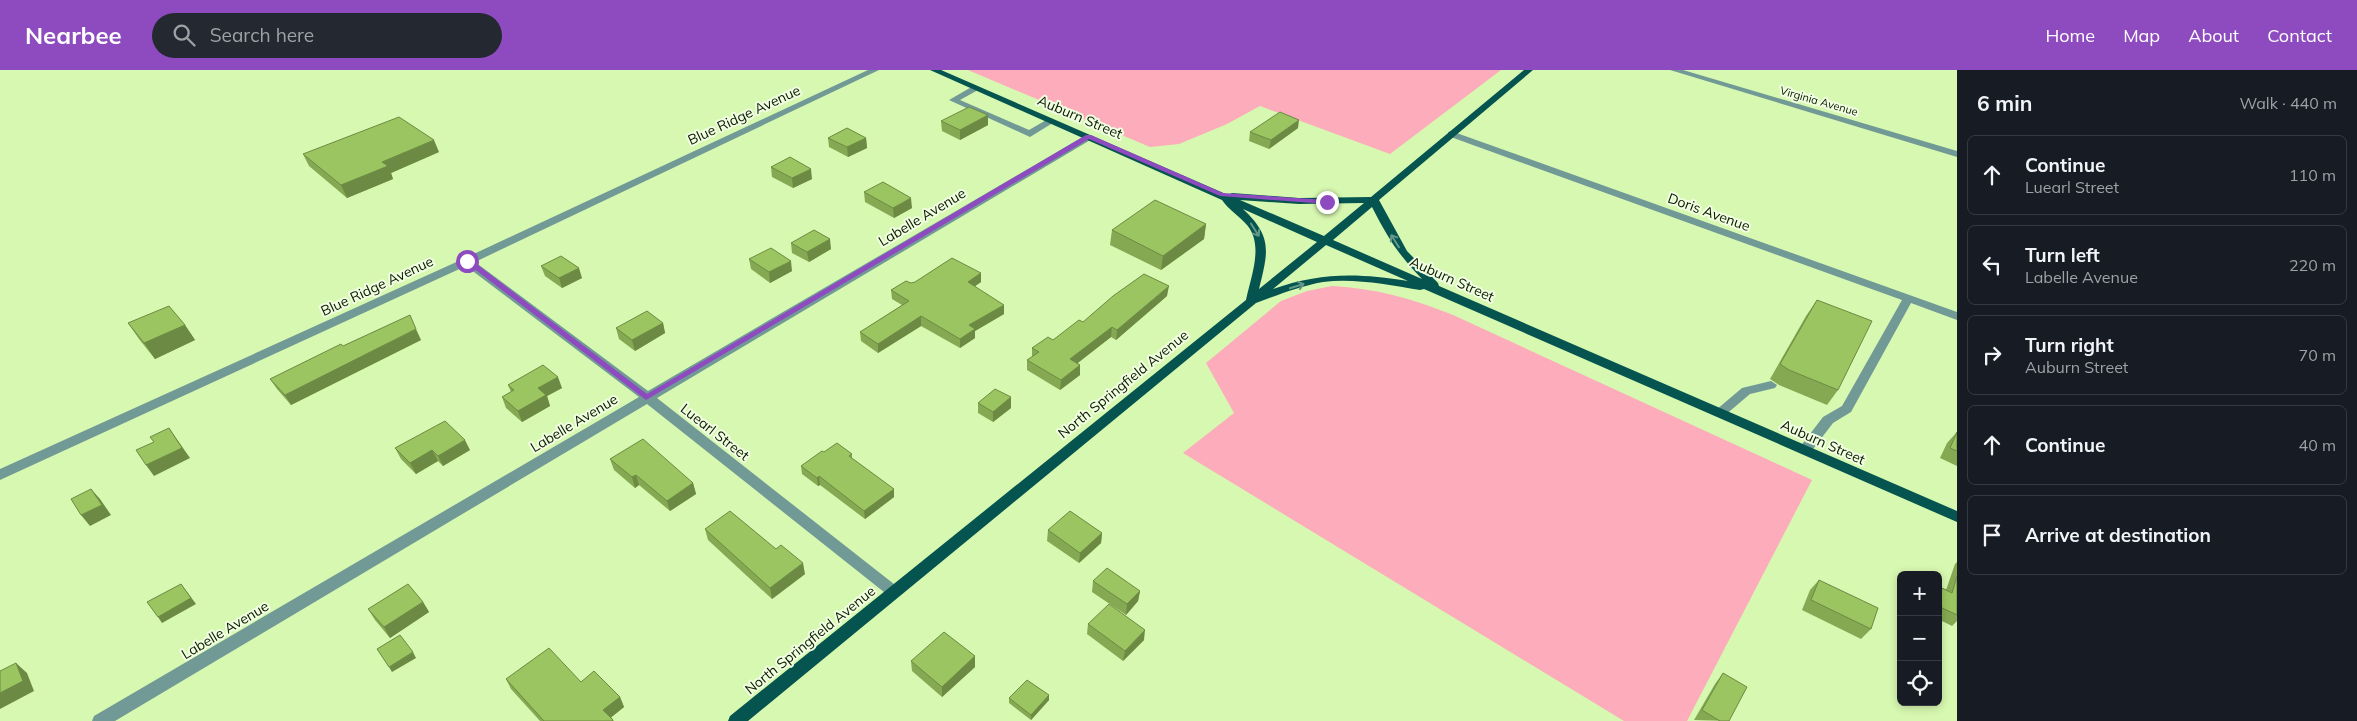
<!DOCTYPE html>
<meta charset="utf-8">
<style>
body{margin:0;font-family:Mulish,sans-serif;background:#242831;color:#f1f3f6}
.controls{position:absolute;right:15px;bottom:15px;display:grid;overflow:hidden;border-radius:8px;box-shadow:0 2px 8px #0003}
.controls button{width:45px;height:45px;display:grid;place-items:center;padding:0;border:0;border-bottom:1px solid #363941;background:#171b24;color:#f1f3f6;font:25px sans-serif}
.stop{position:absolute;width:15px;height:15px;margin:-11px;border:4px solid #8e4abf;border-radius:50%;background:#fff}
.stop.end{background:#8e4abf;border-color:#fff;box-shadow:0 1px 5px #0008}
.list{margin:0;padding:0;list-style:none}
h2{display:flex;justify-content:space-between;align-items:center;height:65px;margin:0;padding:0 20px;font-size:21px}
h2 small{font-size:16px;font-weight:400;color:#9ea1a6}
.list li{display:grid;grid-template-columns:32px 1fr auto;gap:15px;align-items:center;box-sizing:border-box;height:80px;margin:0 10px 10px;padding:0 10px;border:1px solid #363941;border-radius:8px}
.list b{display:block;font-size:19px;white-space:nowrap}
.list p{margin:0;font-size:16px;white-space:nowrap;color:#9ea1a6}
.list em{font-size:16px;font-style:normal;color:#9ea1a6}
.icon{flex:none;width:28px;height:28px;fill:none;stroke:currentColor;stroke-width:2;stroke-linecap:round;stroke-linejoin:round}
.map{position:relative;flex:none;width:1957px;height:651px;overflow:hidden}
header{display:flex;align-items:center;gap:30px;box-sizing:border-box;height:70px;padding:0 25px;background:#8e4abf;color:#fff}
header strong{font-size:24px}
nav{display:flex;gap:28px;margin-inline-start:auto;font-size:18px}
.search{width:350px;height:45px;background:#242831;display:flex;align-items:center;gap:12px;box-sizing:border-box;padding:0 18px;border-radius:28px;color:#9ea1a6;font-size:19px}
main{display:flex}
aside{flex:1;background:#171b24}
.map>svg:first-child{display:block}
.green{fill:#fcacba}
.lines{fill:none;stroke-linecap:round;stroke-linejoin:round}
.minor{fill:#719a96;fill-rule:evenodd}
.major{fill:#05544f;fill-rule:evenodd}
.wall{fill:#85a953}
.shaded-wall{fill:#6c8a43}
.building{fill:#9bc560;stroke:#6c8a43}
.oneway{stroke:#639889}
.route{fill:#8e4abf}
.labels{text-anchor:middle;stroke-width:4;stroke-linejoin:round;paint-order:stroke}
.far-street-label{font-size:11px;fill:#0d1800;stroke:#f0fee1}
.street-label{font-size:14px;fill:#0d1800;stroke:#f0fee1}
</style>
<header>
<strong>Nearbee</strong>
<div class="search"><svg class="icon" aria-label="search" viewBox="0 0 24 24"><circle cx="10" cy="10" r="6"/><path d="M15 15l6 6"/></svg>Search here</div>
<nav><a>Home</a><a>Map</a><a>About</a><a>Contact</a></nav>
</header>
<main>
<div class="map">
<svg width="1957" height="651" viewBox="0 0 1957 651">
<rect width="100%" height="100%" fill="#d7f8b0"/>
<!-- green -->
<g class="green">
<path d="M968,0H1501L1390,84L1260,36L1227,54L1179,74L1150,77Z"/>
<path d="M1332,216C1375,218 1413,229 1453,245L1812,410L1687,651H1624L1183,383L1234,343L1206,293L1281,231L1307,221Z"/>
</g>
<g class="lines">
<!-- minor -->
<g class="minor">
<path d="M868,0H879L475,192L648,321L1086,65H1092V69L657,328L899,518L901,522L899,526L894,528L889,526L647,334L115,651H92L94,646L639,327L466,196L0,410V399L463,189Z"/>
<path d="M1670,0H1683L1957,81V87Z"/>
<path d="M975,15L979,18L978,20L960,30L1029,60L1048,49L1056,51L1030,67L949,30Z"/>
<path d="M1451,61L1957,242V250L1911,233L1851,342L1833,353L1810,383H1800L1798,380L1800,377L1823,347L1842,336L1902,230L1448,66V62Z"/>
<path d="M1771,311L1777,315L1775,318L1750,324L1724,346H1716L1714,343L1716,340L1742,318Z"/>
</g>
<!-- major -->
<path class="major" d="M930,0H941L1228,125L1232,123L1299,128L1371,127L1524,0H1533L1379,130L1407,181L1438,213L1439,216L1957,441V452L1424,219L1420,220C1388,215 1355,208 1323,212C1300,216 1278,225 1256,233L748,651H728L730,646L1246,230C1251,206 1264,175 1247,155C1239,146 1228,139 1222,130ZM1240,130L1299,134L1364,133L1324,166ZM1372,137C1388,168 1397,183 1422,209L1333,170ZM1243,139L1317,172L1259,219C1268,182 1273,167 1243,139ZM1326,175L1408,211C1358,203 1321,202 1273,219Z"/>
</g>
<!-- wall -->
<g class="wall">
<path d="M941,51L988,55L960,70L942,61Z"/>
<path d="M1298,58L1269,79L1249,71L1250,62Z"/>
<path d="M828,68H866L867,78L848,87L829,77Z"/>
<path d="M439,82L391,103L393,109L347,128L309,96L303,84Z"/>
<path d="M771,97L812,109L793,118L772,107Z"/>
<path d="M864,122L912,138L894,148L865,132Z"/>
<path d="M1206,154L1204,169L1161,200L1110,175L1112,160Z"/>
<path d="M791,173L831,179L809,192L792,183Z"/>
<path d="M749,189L792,201L770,213L751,199Z"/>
<path d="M541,196L582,208L562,218L545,206Z"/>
<path d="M981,203V212L975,216L1004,244L975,261V268L960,278L921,256L878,283L861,271L860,262L902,235L892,229L891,220L911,213Z"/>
<path d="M1167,226L1116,270L1111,267L1077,293L1080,295V305L1060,320L1027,300V290L1032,287V278L1053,270L1083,252Z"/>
<path d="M1817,230L1838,320L1827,335L1779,315L1770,309L1806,246Z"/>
<path d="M128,253L185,255L195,270L155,289L139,269Z"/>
<path d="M663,253L665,263L635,281L619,269L616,258Z"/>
<path d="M421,270L291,335L277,319L270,309L343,276Z"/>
<path d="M508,315L562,318L547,326L550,336L522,352L506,338L502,327L511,322Z"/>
<path d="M1011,327V338L993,352L978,343V333Z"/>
<path d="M1957,362V396L1940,388L1947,373Z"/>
<path d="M395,378L470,380L443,396L438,391L416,404L401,389Z"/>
<path d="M824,382L852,384V388L894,427L865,449L820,415L818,416L802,404L801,396Z"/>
<path d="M610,389L693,413L696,424L670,441L639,415L635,418L614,400Z"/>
<path d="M705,459L805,504L772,529L708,470Z"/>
<path d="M1048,460L1102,463L1101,473L1079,493L1047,471Z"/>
<path d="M1957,492V551L1952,556L1938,549V516L1946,520L1955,494Z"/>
<path d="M1819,510L1871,559L1861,569L1802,540L1810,520Z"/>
<path d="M1093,511L1140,521L1138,531L1126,545L1092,522Z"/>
<path d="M423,532L429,542L390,568L375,550L368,539Z"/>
<path d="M1088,554L1144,570L1123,591L1087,564Z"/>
<path d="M975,586V597L942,627L912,601L911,591Z"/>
<path d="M1723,603L1729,651L1694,650L1715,614Z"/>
<path d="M506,609L581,612L620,627L624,637L611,647L614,651H540L511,619Z"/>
<path d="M1049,625V630L1031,650L1009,633V628Z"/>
</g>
<!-- shaded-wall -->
<g class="shaded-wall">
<path d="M988,45V55L960,70V60Z"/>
<path d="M1299,50L1298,58L1269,79L1271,70Z"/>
<path d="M866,68L867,78L848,87L847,77Z"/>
<path d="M434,70L439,82L391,103L393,109L347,128L341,115L382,92Z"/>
<path d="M811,99L812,109L793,118L792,108Z"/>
<path d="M911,128L912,138L894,148L893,138Z"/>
<path d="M1206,154L1204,169L1161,200L1163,186Z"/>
<path d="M830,169L831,179L809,192L807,182Z"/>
<path d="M791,191L792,201L770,213L769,202Z"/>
<path d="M579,198L582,208L562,218L559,208Z"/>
<path d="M981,203V212L968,221V212Z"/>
<path d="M1169,216L1167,226L1116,270L1117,260Z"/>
<path d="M1004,235V244L975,261V268L960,278V269L969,255Z"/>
<path d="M921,246V256L878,283V274Z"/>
<path d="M663,253L665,263L635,281L632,270Z"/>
<path d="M185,255L195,270L155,289L144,273Z"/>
<path d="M1112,257L1111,267L1069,300L1070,289Z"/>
<path d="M416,259L421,270L291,335L285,325Z"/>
<path d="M1080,295V305L1060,320L1061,310Z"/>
<path d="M558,307L562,318L547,326L550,336L522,352L518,341L538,318Z"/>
<path d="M1011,327V338L993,352V342Z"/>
<path d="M169,358L190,388L154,406L146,395Z"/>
<path d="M465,370L470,380L443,396L438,386Z"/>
<path d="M432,380L438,391L416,404L410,393Z"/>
<path d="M636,405L639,415L635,418L632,407Z"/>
<path d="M819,406L820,415L818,416L817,408Z"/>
<path d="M693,413L696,424L670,441L667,431Z"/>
<path d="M91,419L100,429L111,445L90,456L81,445Z"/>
<path d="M894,419V427L865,449L864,441Z"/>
<path d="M1102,463L1101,473L1079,493L1080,483Z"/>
<path d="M803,493L805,504L772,529L770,518Z"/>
<path d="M181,514L196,534L162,553L158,547Z"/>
<path d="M1140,521L1138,531L1126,545L1127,534Z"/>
<path d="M423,532L429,542L390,568L384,557Z"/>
<path d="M1145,560L1144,570L1123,591L1125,581Z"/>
<path d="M413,582L416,588L392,602L389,597Z"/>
<path d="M975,586V597L942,627V617Z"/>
<path d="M16,593L27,603L34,621L0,639V623Z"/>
<path d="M1049,625V630L1031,650V645Z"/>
<path d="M620,627L624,637L608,650L603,640Z"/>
</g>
<!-- building -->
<g class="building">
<path d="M969,37L988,45L960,60L941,51Z"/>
<path d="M1280,42L1299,50L1271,70L1250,62Z"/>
<path d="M399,47L434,70L382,92L388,96L341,115L303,84Z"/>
<path d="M847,58L866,68L847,77L828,68Z"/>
<path d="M790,87L811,99L792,108L771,97Z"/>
<path d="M883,112L911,128L893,138L864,122Z"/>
<path d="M1155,130L1206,154L1163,186L1112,160Z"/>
<path d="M814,160L830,169L807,182L791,173Z"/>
<path d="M771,178L791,191L769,202L749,189Z"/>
<path d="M561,186L579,198L559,208L541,196Z"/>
<path d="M952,188L981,203L968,212L1004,235L969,255L975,259L960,269L921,246L878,274L860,262L909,231L891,220L906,211L911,213L915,212Z"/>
<path d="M1144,204L1169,216L1117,260L1112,257L1070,289L1080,295L1061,310L1027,290L1039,282L1032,278L1048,267L1053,270L1079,250L1083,252L1113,226Z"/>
<path d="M1817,230L1872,251L1838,320L1789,300L1780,294Z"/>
<path d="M169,236L185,255L144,273L128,253Z"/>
<path d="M647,241L663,253L632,270L616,258Z"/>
<path d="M410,245L416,259L285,325L270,309L341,274L343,276Z"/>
<path d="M543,295L558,307L538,318L546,325L518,341L502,327L514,320L508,315Z"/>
<path d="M995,319L1011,327L993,342L978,333Z"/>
<path d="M445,351L465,370L438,386L432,380L410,393L395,378Z"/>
<path d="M169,358L182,378L146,395L136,380L154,372L150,367Z"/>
<path d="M1957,362V381L1950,378Z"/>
<path d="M643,369L693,413L667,431L636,405L632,407L610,389Z"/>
<path d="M837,373L852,384L849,386L894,419L864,441L819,406L817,408L801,396L822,381L824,382Z"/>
<path d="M91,419L102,435L81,445L71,429Z"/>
<path d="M730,441L776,479L781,475L803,493L770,518L705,459Z"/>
<path d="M1070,441L1102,463L1080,483L1048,460Z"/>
<path d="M1107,498L1140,521L1127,534L1093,511Z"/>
<path d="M1957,506V545L1938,536V516L1952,523Z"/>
<path d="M1819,510L1878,538L1871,559L1811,530Z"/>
<path d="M181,514L191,528L158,547L147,532Z"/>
<path d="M408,514L423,532L384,557L368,539Z"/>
<path d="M1109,534L1145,560L1125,581L1088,554Z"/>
<path d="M944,562L975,586L942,617L911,591Z"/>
<path d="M400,565L413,582L389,597L377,579Z"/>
<path d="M549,578L581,612L594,601L620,627L603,640L613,650L612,651H544L506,609Z"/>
<path d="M16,593L23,611L0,623V601Z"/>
<path d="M1723,603L1747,617L1729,651H1720L1702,640Z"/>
<path d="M1027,610L1049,625L1031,645L1009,628Z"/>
</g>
<!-- one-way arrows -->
<defs><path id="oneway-shaft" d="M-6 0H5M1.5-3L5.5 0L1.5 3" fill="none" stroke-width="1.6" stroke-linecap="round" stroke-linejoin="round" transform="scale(1.25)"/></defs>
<g class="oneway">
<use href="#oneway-shaft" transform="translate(1255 160) rotate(58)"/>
<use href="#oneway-shaft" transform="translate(1395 171) rotate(-122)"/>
<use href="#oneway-shaft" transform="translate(1297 216) rotate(-17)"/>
</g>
<!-- route -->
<path class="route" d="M1086,65H1091L1223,123L1327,130L1330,132L1327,134L1220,126L1089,69L646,330L464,191L470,189L647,324Z"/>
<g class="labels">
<!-- far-street labels -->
<g class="far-street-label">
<text transform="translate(1819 31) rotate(16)" y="4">Virginia Avenue</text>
</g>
<!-- street labels -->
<g class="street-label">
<text transform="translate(744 45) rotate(-25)" y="5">Blue Ridge Avenue</text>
<text transform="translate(1080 47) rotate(23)" y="5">Auburn Street</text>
<text transform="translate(1709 142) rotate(20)" y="5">Doris Avenue</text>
<text transform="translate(922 147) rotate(-31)" y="5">Labelle Avenue</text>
<text transform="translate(1452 209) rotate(24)" y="5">Auburn Street</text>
<text transform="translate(377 216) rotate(-25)" y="5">Blue Ridge Avenue</text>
<text transform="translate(1123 314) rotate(-39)" y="5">North Springfield Avenue</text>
<text transform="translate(574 353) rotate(-31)" y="5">Labelle Avenue</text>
<text transform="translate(715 362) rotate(38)" y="5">Luearl Street</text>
<text transform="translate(1823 372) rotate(24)" y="5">Auburn Street</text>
<text transform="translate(225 560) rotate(-31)" y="5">Labelle Avenue</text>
<text transform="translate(810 570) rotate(-39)" y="5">North Springfield Avenue</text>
</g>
</g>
</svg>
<div class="controls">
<button>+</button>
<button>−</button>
<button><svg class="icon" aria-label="locate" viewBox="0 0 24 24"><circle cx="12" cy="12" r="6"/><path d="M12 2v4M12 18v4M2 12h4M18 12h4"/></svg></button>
</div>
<div class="stop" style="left:467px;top:191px"></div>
<div class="stop end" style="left:1327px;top:132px"></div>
</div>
<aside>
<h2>6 min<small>Walk · 440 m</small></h2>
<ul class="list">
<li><svg class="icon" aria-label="ahead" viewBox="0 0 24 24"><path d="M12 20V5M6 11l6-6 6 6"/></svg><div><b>Continue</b><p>Luearl Street</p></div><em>110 m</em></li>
<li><svg class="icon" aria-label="left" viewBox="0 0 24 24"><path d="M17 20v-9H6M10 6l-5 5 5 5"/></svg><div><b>Turn left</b><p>Labelle Avenue</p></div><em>220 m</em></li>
<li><svg class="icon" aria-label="right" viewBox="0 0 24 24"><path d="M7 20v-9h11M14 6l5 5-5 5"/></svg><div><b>Turn right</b><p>Auburn Street</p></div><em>70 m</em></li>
<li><svg class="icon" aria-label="ahead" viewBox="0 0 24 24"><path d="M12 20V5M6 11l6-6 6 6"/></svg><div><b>Continue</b></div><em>40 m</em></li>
<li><svg class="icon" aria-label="arrive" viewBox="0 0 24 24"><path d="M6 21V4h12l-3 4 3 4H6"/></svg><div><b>Arrive at destination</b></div></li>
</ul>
</aside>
</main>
